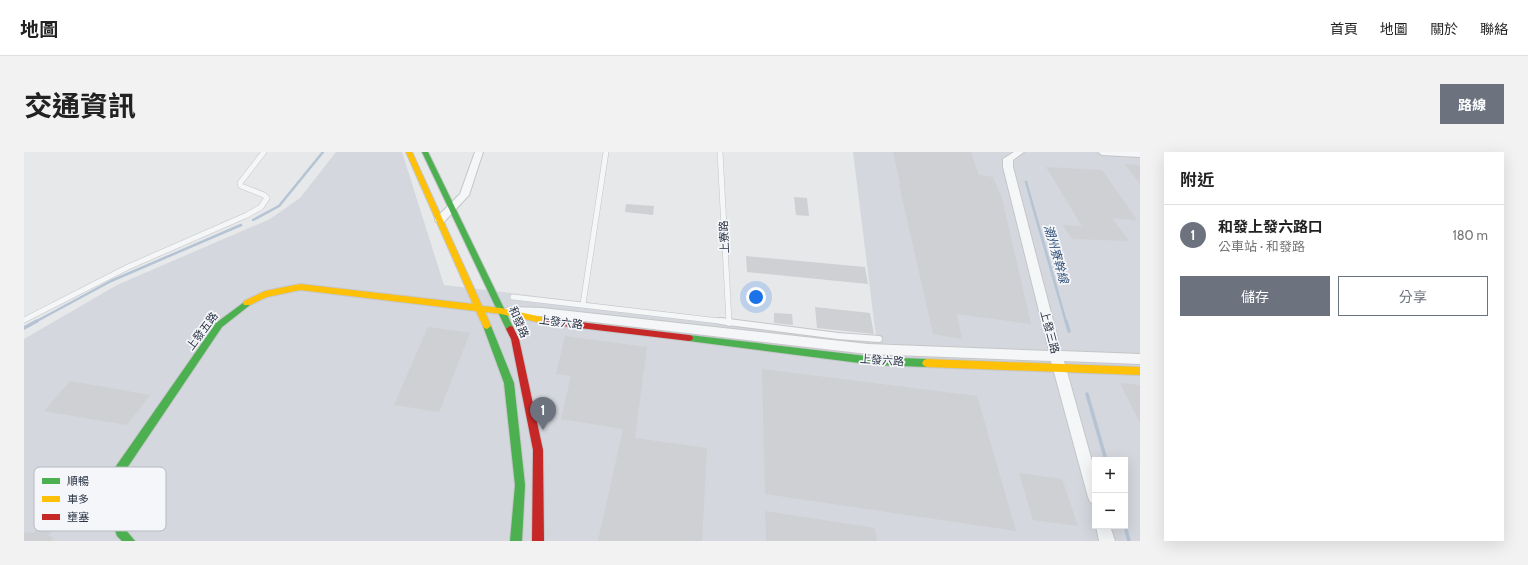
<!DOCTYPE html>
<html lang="zh-TW">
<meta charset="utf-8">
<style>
body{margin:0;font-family:Cabin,"Noto Sans TC",sans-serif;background:#f2f2f2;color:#222}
.controls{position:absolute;right:12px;bottom:12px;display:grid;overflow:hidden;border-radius:0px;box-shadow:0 4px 16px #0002}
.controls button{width:36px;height:36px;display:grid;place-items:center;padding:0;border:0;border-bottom:1px solid #e0e0e0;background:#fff;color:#222;font:20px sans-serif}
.you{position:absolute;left:732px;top:145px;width:14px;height:14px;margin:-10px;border:3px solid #fff;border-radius:50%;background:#1a73e8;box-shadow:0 0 0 6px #1a73e833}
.badge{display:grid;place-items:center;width:26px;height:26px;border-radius:50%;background:#6c737f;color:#fff;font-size:13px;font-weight:700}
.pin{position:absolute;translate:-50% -33px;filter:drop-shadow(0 1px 2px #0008)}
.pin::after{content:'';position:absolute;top:21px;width:14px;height:12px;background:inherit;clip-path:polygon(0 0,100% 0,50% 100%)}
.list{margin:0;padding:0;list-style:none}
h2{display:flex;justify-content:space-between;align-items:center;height:52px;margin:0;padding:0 16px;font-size:17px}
h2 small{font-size:13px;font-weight:400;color:#767676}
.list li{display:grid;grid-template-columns:26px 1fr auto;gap:12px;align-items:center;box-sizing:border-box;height:60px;padding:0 16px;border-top:1px solid #e0e0e0}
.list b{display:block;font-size:15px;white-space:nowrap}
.list p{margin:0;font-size:13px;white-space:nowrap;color:#767676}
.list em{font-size:13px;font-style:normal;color:#767676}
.actions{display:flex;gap:8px;padding:12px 16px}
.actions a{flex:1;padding:9px 0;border:1px solid #6c737f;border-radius:0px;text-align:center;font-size:14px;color:#6c737f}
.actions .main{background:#6c737f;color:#fff}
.map{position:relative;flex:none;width:1116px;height:389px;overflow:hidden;border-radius:0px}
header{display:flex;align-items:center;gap:24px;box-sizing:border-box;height:56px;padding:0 20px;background:#fff;border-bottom:1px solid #e0e0e0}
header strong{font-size:19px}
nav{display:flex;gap:22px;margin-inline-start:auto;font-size:14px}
.intro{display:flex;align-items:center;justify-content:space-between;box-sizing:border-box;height:96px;padding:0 24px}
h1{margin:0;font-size:28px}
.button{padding:10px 18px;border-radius:0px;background:#6c737f;color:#fff;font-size:14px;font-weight:700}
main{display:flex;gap:24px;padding:0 24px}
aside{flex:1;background:#fff;border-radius:0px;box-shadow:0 4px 16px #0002}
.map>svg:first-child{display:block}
.built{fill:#d4d7dd;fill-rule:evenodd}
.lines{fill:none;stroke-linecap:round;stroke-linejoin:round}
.stream-far1{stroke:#b4c4d5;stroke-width:2.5}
.stream{stroke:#b4c4d5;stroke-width:3.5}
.building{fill:#ced0d3}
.lane-far1-casing{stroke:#c4c6c8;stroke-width:6}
.lane-casing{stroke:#c4c6c8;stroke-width:8}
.street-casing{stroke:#c4c6c8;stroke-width:2}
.fast-casing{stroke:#c4c6c8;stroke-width:2}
.slow-casing{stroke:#c4c6c8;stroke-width:2}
.jam-casing{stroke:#c4c6c8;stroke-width:2}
.lane-far1{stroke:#f5f6f7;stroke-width:5}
.lane{stroke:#f5f6f7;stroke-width:6}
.street{fill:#f5f6f7;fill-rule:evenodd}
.fast{fill:#4caf50;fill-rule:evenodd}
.slow{fill:#ffc107;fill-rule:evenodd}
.jam{fill:#c62828;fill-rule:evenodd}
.labels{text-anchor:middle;stroke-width:3.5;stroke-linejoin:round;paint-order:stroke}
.street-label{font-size:11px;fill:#2b3445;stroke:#f4f6f9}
.water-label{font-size:12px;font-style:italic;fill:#34527a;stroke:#f4f6f9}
.key{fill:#f4f6f9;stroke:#b8bcc3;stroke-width:1}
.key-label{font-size:11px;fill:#2b3445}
</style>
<header>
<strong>地圖</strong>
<nav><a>首頁</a><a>地圖</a><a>關於</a><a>聯絡</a></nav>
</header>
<div class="intro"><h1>交通資訊</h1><a class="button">路線</a></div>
<main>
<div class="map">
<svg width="1116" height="389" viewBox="0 0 1116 389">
<rect width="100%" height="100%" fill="#e6e8ea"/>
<!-- built -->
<path class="built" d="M312,0H378L420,133L852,185L829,0H1116V389H0V187L93,133L246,67L276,46ZM1071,308H1101V374H1071Z"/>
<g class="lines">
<!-- stream-far1 -->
<g class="stream-far1">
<path d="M1002,30L1042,170"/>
<path d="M229,68L255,54L299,0"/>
<path d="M11,170L87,129L217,73"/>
</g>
<!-- stream -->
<g class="stream">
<path d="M1042,169L1045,179"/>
<path d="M0,176L13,169"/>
<path d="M1063,242L1082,308"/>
<path d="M1101,374L1105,389"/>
</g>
</g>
<!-- building -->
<g class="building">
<path d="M869,0H947L955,23L969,25L976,42H977L1007,172L933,162L938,187L909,182L875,32H876Z"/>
<path d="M1101,12L1116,13V32Z"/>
<path d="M1022,15L1078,18L1113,68L1088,66L1105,89L1048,87L1039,73L1058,74Z"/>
<path d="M770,45L783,46L785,64L772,63Z"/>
<path d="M602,52L630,54L629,63L601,60Z"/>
<path d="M722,104L841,115L844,132L723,120Z"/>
<path d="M791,155L846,161L850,182L793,176Z"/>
<path d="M750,161L768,162L769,173L750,171Z"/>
<path d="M404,175L446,181L415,260L370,253Z"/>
<path d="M541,184L623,195L611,286L683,296L678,389H574L599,277L537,267L547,224L532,222Z"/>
<path d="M738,217L953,244L992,379L741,342Z"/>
<path d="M46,229L126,243L103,273L20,259Z"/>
<path d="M1096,231L1116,233V271Z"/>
<path d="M995,321L1038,327L1054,374L1009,368Z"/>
<path d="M38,343L52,346L24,384L29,385L28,389H0V380L10,381Z"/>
<path d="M741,359L851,376L853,389H742Z"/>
</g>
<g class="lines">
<defs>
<g id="lane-far1">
<path d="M696,0L705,170"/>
<path d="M489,145L704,170"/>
<path d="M559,152L582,0"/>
<path d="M0,168L104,115L223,63L237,55L243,46L240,43L217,34L216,31L240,0"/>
</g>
<g id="lane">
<path d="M696,169L814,184L855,187"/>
<path d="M705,169V171"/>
</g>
<g id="street">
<path d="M451,0H459L445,43L420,70H412L411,68L412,66L436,42Z"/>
<path d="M990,0H1000L989,8V15L1037,199L1116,202V212L1040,209L1071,320V352L1066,350L1064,345L1027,209L844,202L518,164L486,163L482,162L480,159L482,156L486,155L518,156L844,192L1025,199L979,15V7Z"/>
<path d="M1074,0H1116V5L1078,3Z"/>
<path d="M1072,374H1086L1091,389H1075Z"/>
</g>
<g id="fast">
<path d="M398,0H404L490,177L489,179L486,180L482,177Z"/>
<path d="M223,148L227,151L226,153L198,175L99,322L92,352L101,377L111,389H98L93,384L82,352L90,317L192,171Z"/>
<path d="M463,171L467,174L490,231L501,333L498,389H486L491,333L480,231L459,174Z"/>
<path d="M665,183L851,205L903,207L906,208L908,211L906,214L903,215L851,213L665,189L662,188L661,186L662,184Z"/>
</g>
<g id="slow">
<path d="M382,0H388L458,154L477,156L522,166L525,167L526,169L525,171L522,172L477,162L461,160L467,174L463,177L460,176L452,159L276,138L243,145L226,153H220L219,151L220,149L241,139L276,132L449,152Z"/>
<path d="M903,207L1116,215V223L903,215L900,214L898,211L900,208Z"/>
</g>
<g id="jam">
<path d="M522,166L665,183L668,184L669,186L668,188L665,189L522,172L518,169Z"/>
<path d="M486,174L489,175L495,187L519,298L520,389H508L509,298L487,187L482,177Z"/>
</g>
</defs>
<!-- lane-far1 casing -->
<use href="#lane-far1" class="lane-far1-casing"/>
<!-- lane casing -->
<use href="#lane" class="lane-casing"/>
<!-- street casing -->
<use href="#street" class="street-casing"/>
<!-- fast casing -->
<use href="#fast" class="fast-casing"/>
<!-- slow casing -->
<use href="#slow" class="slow-casing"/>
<!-- jam casing -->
<use href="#jam" class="jam-casing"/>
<!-- lane-far1 -->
<use href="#lane-far1" class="lane-far1"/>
<!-- lane -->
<use href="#lane" class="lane"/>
<!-- street -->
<use href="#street" class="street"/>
<!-- fast -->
<use href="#fast" class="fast"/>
<!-- slow -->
<use href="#slow" class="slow"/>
<!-- jam -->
<use href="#jam" class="jam"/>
</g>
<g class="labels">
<!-- street labels -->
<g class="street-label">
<text transform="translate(700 85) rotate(-93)" y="4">上寮路</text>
<text transform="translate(495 170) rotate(66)" y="4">和發路</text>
<text transform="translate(537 170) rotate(7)" y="4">上發六路</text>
<text transform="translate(178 179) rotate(-53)" y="4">上發五路</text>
<text transform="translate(1026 180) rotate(75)" y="4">上發三路</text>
<text transform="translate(858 208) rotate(4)" y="4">上發六路</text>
</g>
<!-- water labels -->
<g class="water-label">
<text transform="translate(1032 102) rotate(74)" y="4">潮州寮幹線</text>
</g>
</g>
<!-- legend -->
<rect x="10" y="315" width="132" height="64" rx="6" class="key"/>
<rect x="18" y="326" width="18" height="6" fill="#4caf50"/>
<rect x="18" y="344" width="18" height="6" fill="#ffc107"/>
<rect x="18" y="362" width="18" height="6" fill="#c62828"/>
<g class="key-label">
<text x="43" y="333">順暢</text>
<text x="43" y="351">車多</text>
<text x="43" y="369">壅塞</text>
</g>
</svg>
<div class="controls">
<button>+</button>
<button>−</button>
</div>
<div class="you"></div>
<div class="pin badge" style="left:519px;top:278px">1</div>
</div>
<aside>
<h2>附近<small></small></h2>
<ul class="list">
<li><span class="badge">1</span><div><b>和發上發六路口</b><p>公車站 · 和發路</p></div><em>180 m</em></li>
</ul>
<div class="actions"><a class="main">儲存</a><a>分享</a></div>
</aside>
</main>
